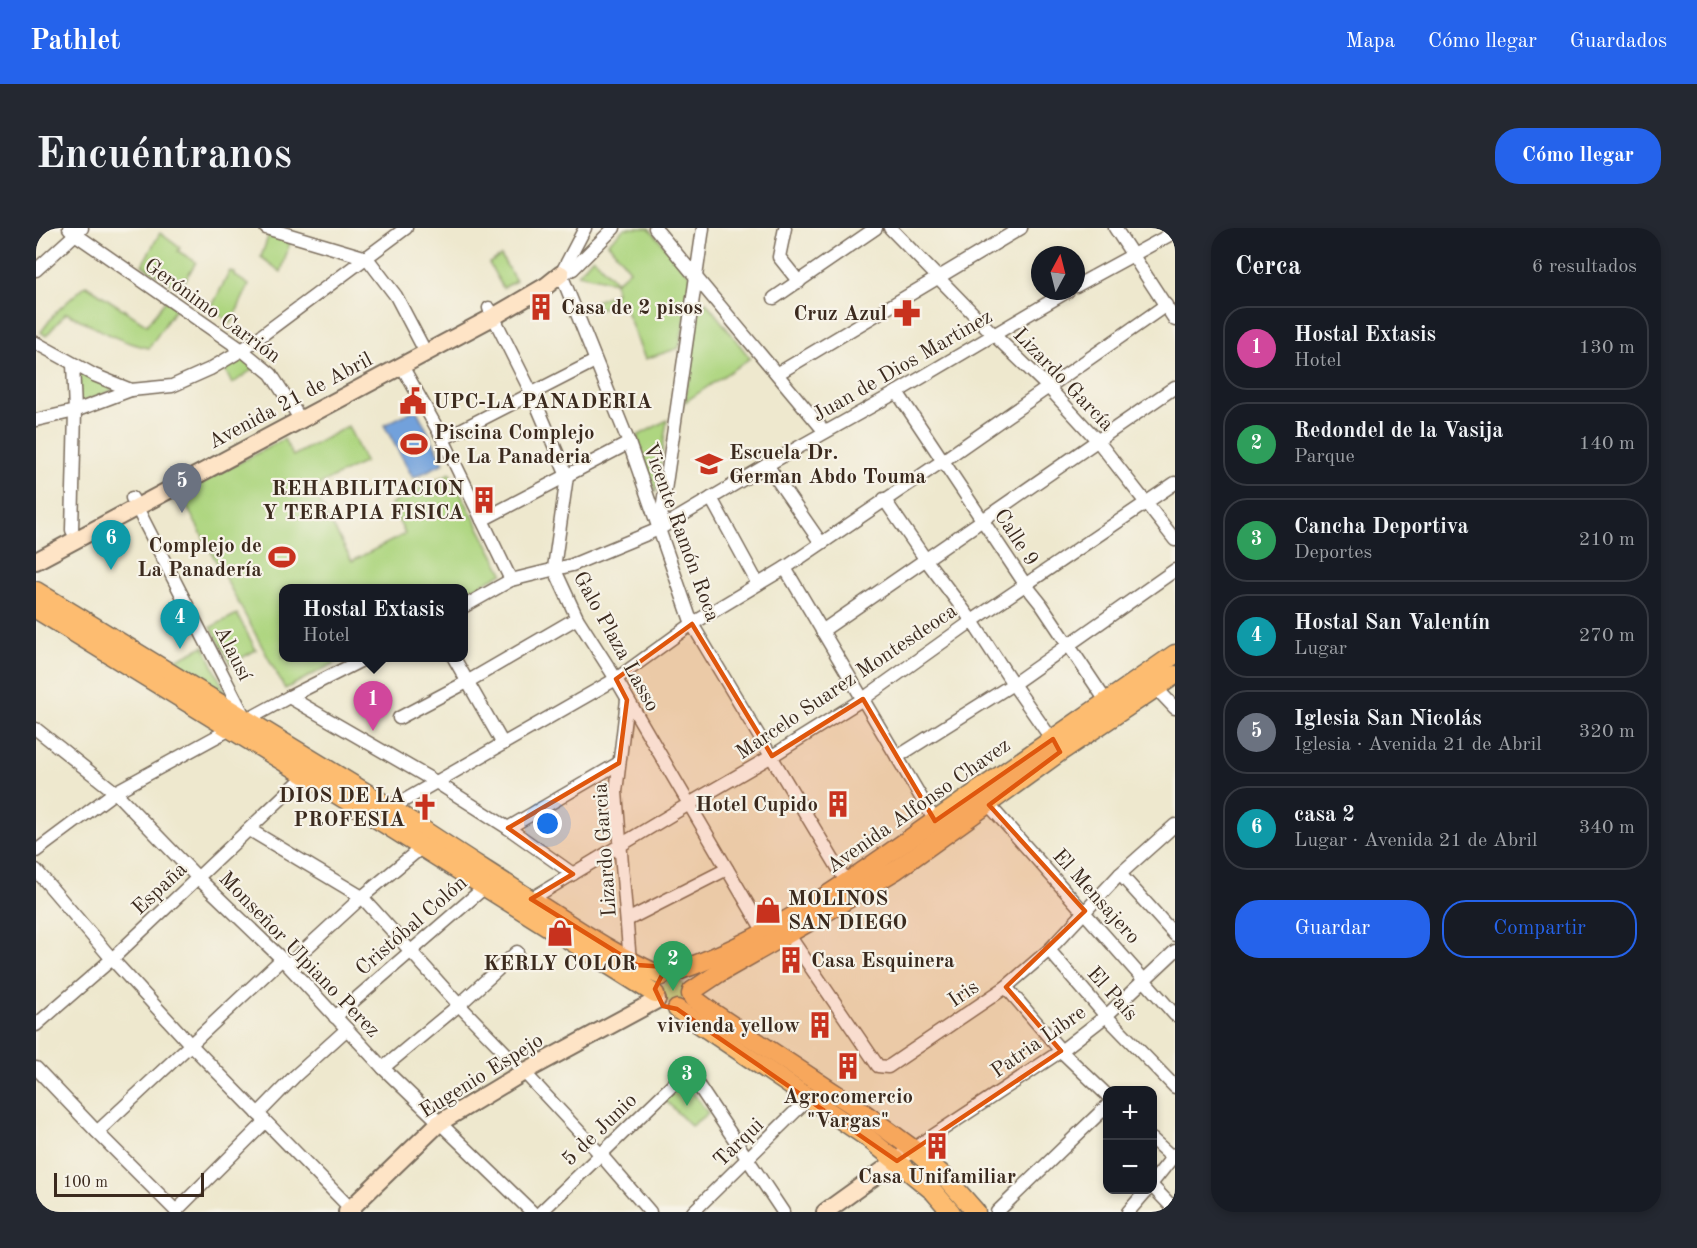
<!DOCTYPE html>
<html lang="es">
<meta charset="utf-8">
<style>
body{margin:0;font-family:"Old Standard TT",serif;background:#242831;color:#f1f3f6}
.controls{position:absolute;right:18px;bottom:18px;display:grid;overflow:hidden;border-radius:12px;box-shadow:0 3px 9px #0003}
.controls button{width:54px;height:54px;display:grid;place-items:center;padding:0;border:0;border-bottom:2px solid #363941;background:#171b24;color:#f1f3f6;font:30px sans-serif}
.compass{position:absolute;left:995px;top:18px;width:54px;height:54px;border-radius:50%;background:#171b24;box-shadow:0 3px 9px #0003;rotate:7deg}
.scale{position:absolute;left:18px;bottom:15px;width:150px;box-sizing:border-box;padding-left:6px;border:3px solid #3b2a1e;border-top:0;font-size:16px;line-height:21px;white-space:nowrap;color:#3b2a1e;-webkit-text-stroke:4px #f7f3e8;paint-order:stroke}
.you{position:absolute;left:512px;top:596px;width:21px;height:21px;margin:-15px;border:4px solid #fff;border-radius:50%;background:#1a73e8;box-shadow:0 0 0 9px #1a73e833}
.badge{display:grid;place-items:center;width:39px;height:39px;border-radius:50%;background:#2563eb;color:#fff;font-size:20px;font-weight:700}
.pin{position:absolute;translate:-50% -50px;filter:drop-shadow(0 2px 3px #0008)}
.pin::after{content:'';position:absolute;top:32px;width:21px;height:18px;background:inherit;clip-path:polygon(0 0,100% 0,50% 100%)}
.popup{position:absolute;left:243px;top:356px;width:189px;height:78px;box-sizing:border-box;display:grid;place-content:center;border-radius:12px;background:#171b24;filter:drop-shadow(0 2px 4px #0005);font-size:20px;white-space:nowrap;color:#9ea1a6}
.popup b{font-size:22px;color:#f1f3f6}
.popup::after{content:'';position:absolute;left:50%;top:100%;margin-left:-12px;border:12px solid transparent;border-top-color:#171b24}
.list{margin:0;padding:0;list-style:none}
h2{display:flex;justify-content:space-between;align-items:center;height:78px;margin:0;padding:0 24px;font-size:26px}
h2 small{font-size:20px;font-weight:400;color:#9ea1a6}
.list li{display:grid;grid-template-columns:39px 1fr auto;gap:18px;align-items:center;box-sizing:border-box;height:84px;margin:0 12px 12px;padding:0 12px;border:2px solid #363941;border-radius:24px}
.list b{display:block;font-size:22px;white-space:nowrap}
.list p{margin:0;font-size:20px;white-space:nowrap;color:#9ea1a6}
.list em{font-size:20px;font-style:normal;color:#9ea1a6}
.actions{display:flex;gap:12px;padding:18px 24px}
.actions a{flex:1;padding:14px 0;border:2px solid #2563eb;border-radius:24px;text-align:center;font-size:21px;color:#2563eb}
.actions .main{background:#2563eb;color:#fff}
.map{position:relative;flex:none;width:1139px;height:984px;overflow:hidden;border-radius:24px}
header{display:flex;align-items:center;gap:36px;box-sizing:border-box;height:84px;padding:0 30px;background:#2563eb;color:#fff}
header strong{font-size:28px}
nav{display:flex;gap:33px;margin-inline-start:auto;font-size:21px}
.intro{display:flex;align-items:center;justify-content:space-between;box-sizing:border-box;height:144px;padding:0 36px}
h1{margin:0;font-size:42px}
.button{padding:15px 27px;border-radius:24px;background:#2563eb;color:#fff;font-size:21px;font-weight:700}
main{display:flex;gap:36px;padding:0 36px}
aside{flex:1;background:#171b24;border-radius:24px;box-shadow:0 3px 9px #0003}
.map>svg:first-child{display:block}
.green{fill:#aed680;stroke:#74804f;stroke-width:1.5}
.water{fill:#72a1db;stroke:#56667c;stroke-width:1.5}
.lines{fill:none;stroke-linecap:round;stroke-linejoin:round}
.street-casing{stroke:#7a6c5c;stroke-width:15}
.secondary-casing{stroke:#7a6c5c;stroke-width:20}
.primary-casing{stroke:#7a6c5c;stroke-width:21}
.street{stroke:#fff;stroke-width:12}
.secondary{stroke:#fee4c6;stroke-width:16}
.primary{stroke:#fdbc70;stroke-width:18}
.marked{fill:#df570d;fill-opacity:0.2;stroke:#df570d;stroke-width:4.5;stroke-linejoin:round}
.labels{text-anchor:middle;stroke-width:4.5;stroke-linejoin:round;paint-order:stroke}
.poi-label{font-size:21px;font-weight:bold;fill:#3b2a1e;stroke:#f7f3e8;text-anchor:start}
.street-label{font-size:21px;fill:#3b2a1e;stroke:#f7f3e8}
</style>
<header>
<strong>Pathlet</strong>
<nav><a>Mapa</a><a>Cómo llegar</a><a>Guardados</a></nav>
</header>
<div class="intro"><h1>Encuéntranos</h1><a class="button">Cómo llegar</a></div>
<main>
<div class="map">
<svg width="1139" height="984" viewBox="0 0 1139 984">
<rect width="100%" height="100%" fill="#f7f3e8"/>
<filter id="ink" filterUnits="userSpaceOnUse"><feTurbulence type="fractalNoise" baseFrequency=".0167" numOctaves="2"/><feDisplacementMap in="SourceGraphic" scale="12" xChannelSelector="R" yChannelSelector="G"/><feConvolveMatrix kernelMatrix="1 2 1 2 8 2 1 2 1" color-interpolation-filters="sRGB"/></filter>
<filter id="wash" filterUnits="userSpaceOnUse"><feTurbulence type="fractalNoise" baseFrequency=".008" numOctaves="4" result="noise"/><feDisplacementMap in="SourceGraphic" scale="24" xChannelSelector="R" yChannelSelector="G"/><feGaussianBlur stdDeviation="1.35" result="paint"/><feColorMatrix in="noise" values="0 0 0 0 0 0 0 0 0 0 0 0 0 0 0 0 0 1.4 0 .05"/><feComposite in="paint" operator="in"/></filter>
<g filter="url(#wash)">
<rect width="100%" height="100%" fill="#eee8ce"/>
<!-- green -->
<g class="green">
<path d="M589,0H613L657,51L643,120L609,131L586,73L554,84L552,76L580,65L579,54L542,46L557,29L580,54L594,42L572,15Z"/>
<path d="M234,3L255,11L245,44L225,29Z"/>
<path d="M124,5L144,20L142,23L160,34L144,61L106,37Z"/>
<path d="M465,28L480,53L467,60L453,35Z"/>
<path d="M194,43L199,45L198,47L213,57L195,95L175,80Z"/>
<path d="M50,57L111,97L130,72L140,80L113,120C82,114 58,98 30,85L10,108L5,104L20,84Z"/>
<path d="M670,74L714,130L649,174L663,78Z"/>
<path d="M205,126L221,138L196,156L188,140Z"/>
<path d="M42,143L77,159V162L44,175Z"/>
<path d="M631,192L620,265L601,208Z"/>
<path d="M312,198L329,234L276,260L316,333L369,306L355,276L414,245L467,345L427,366V360H247V430H308L249,461L144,266L248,211L257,228Z"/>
<path d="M201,386L220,422L195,436L175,399Z"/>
<path d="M168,418L190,466L135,434Z"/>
<circle cx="637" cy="763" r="12"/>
<path d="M648,853L672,885L655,898L628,871Z"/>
</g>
<!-- water -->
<path class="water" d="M380,181L408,235L377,250L348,197Z"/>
</g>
<g filter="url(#ink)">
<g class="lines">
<defs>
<g id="street">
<path d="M33,0L39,6L206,122L235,146L265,192"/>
<path d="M230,0L331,30L360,68L390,125"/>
<path d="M619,0L789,204"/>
<path d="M749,0L743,29L763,54"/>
<path d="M854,0L957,106L1012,159L1061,212L1139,312"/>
<path d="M1079,0L1139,92"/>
<path d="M0,42L46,0"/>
<path d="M525,46L593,215L656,396L811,655"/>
<path d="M525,46L537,41L578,0"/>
<path d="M525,46L549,0"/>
<path d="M1040,58L1139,4"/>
<path d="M738,70L840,0"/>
<path d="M453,80L496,166L531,248L518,340L541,390L580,451L728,704"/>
<path d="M0,115L58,147L95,162"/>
<path d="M37,136L39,183L36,302L41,311"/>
<path d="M366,138L407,211L475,352"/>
<path d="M741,146L985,0"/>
<path d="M861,164L989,356L1005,376L1070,473"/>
<path d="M0,192L39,183L95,162L136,158L174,141L206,122L370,0"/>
<path d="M407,211L559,133"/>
<path d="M731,237L785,315"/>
<path d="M96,270L209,490"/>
<path d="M675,270L722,356"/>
<path d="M848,271L890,332L936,393L977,456L1019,516"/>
<path d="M446,292L593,215"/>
<path d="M624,297L667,0"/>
<path d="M749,340L899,593"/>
<path d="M427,379L475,352L536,337L623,301L731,237L861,164L1032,63"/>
<path d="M786,403L1139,159"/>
<path d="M418,430L467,516"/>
<path d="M1120,460L1139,480"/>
<path d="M253,469L400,554L472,600L537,646"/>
<path d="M591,472L580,564L594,734"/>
<path d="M363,490L431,454L541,390"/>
<path d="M0,501L79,564L162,650L246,731L347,840L496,984"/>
<path d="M861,529L977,456L1139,342"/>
<path d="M953,577L1139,787"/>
<path d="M355,580L580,451L656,396L749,340L908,232L1130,77"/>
<path d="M472,600L583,535"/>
<path d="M214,602L326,669L423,777L488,844L565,927L614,984"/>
<path d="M0,623L79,564L253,469L330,430"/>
<path d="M0,642L76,731L154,816L318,984"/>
<path d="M1084,646L1139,707"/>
<path d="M495,671L653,576L736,528L827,471L936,393L1139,255"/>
<path d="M591,692L691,641"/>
<path d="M752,706L842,838L852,839L970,759L1013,722L1084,646L1139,597"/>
<path d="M1013,722L1070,788L1139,859"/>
<path d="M252,737L326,669L386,619"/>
<path d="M970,759L1025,823L1072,868"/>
<path d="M299,789L449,659"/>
<path d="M0,797L76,731L270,547"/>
<path d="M0,840L61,904L141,984"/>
<path d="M347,840L423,777L481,724"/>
<path d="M222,886L259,848L311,801"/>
<path d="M61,904L246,731"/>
<path d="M1116,911L1137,930"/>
<path d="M877,921L1025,823L1070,788L1139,723"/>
<path d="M1116,955L1139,926"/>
<path d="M1116,958L1139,982"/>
<path d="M140,983L229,894"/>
<path d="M505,984L648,846L656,848L747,984"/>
<path d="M657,984L773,870"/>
<path d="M961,984L1072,877"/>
<path d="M1092,984L1111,962"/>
</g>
<g id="secondary">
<path d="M0,333L457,89L510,58L525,46"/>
<path d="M311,984L403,895L488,844L621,772"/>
<path d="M789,984L871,925"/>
</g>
<g id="primary">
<path d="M0,363L355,580C401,612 448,641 494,671C537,698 579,728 626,748"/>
<path d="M0,381L349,596L619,766"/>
<path d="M639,744C729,714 816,652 893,597C975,540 1057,483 1139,426"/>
<path d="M656,763L683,745L785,687L860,642L1024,524L1139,447"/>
<path d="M655,766L657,770L676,784L821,880L877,921L910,950L940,984"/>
<path d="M641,781L832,910L897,963L915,984"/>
</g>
</defs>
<!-- street casing -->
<use href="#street" class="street-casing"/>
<!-- secondary casing -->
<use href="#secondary" class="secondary-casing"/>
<!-- primary casing -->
<use href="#primary" class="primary-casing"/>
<!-- street -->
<use href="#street" class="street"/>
<!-- secondary -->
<use href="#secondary" class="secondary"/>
<!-- primary -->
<use href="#primary" class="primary"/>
</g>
</g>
<!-- marked area -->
<path class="marked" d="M656,396L736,528L827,471L899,593L1017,511L1024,524L953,577L1049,683L970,759L1025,823L861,933L641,781L627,778L619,761L630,739L601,737L495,671L537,646L472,600L583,535L591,472L580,451Z"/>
<!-- icons -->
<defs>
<symbol id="building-bare" viewBox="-9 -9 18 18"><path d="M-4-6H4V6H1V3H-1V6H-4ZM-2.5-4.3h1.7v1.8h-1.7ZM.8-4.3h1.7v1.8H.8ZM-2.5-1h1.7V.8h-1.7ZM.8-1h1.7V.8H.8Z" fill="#c8321e" stroke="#f7f3e8" stroke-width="2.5" paint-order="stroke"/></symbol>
<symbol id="pharmacy-bare" viewBox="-9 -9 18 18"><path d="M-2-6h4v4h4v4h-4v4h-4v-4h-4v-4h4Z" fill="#c8321e" stroke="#f7f3e8" stroke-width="2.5" paint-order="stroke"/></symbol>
<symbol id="civic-bare" viewBox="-9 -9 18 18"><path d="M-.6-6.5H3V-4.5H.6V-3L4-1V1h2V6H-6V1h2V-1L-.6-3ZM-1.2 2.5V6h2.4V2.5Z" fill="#c8321e" stroke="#f7f3e8" stroke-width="2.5" paint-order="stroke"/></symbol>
<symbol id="stadium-bare" viewBox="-9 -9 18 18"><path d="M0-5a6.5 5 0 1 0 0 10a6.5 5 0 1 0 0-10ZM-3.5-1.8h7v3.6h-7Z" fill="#c8321e" stroke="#f7f3e8" stroke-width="2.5" paint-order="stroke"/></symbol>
<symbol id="school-bare" viewBox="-9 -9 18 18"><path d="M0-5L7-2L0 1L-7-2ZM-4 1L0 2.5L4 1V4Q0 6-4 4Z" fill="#c8321e" stroke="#f7f3e8" stroke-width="2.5" paint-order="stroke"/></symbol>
<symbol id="church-bare" viewBox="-9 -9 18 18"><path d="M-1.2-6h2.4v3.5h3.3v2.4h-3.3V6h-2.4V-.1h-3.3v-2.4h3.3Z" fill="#c8321e" stroke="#f7f3e8" stroke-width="2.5" paint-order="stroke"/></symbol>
<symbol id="shop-bare" viewBox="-9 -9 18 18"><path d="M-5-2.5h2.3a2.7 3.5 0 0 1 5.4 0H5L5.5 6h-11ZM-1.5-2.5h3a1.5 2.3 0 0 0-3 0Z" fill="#c8321e" stroke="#f7f3e8" stroke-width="2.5" paint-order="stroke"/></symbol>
</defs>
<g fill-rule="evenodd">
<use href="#building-bare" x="486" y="60" width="38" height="38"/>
<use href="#pharmacy-bare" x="852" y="66" width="38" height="38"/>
<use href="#civic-bare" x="358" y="154" width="38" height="38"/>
<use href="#stadium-bare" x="359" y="197" width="38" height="38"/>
<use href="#school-bare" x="654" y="217" width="38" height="38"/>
<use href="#building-bare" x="429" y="253" width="38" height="38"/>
<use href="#stadium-bare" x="227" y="310" width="38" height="38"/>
<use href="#building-bare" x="783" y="557" width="38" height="38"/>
<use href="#church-bare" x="370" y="560" width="38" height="38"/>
<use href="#shop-bare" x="713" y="663" width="38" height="38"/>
<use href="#shop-bare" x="505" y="686" width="38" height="38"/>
<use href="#building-bare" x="736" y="713" width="38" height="38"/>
<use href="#building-bare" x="765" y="778" width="38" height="38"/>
<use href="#building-bare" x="793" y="819" width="38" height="38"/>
<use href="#building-bare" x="882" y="899" width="38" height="38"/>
</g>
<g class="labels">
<!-- poi labels -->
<g class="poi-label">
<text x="525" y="86">Casa de 2 pisos</text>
<text x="851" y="92" text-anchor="end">Cruz Azul</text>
<text x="397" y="180">UPC-LA PANADERIA</text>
<text x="398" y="211">Piscina Complejo<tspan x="398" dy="24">De La Panaderia</tspan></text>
<text x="693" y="231">Escuela Dr.<tspan x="693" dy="24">German Abdo Touma</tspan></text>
<text x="428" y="267" text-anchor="end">REHABILITACION<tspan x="428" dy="24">Y TERAPIA FISICA</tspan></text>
<text x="226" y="324" text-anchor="end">Complejo de<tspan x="226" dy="24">La Panadería</tspan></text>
<text x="369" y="574" text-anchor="end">DIOS DE LA<tspan x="369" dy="24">PROFESIA</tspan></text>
<text x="782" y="583" text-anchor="end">Hotel Cupido</text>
<text x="752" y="677">MOLINOS<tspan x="752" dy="24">SAN DIEGO</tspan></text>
<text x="775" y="739">Casa Esquinera</text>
<text x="524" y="742" text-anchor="middle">KERLY COLOR</text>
<text x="764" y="804" text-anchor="end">vivienda yellow</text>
<text x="812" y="875" text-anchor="middle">Agrocomercio<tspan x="812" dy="24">"Vargas"</tspan></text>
<text x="901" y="955" text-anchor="middle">Casa Unifamiliar</text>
</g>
<!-- street labels -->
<g class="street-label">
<text transform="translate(177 82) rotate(36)" y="7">Gerónimo Carrión</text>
<text transform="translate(866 137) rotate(-30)" y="7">Juan de Dios Martinez</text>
<text transform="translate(1028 151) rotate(46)" y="7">Lizardo García</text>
<text transform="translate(254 172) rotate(-28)" y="7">Avenida 21 de Abril</text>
<text transform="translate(646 304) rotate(70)" y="7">Vicente Ramón Roca</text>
<text transform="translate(981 309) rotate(57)" y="7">Calle 9</text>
<text transform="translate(581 413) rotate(61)" y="7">Galo Plaza Lasso</text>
<text transform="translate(198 425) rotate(63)" y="7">Alausí</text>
<text transform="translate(810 453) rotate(-34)" y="7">Marcelo Suarez Montesdeoca</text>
<text transform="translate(882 577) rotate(-35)" y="7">Avenida Alfonso Chavez</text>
<text transform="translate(568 622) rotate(-94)" y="7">Lizardo Garcia</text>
<text transform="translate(123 660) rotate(-43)" y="7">España</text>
<text transform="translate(1061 668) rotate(48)" y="7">El Mensajero</text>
<text transform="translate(375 697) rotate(-41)" y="7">Cristóbal Colón</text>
<text transform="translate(264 726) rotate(46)" y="7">Monseñor Ulpiano Perez</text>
<text transform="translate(927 765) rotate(-34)" y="7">Iris</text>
<text transform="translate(1077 765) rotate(48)" y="7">El País</text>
<text transform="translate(1002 813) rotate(-35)" y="7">Patria Libre</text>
<text transform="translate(445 847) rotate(-32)" y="7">Eugenio Espejo</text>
<text transform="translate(563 901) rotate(-44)" y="7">5 de Junio</text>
<text transform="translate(702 914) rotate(-44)" y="7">Tarqui</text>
</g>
</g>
</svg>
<div class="controls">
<button>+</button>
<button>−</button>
</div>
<svg class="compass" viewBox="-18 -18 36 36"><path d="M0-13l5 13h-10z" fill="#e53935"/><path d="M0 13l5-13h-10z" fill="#9ea1a6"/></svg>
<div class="scale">100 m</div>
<div class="you"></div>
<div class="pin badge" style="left:337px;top:503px;background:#d1479c">1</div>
<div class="popup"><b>Hostal Extasis</b>Hotel</div>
<div class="pin badge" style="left:637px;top:763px;background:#2e9e5b">2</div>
<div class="pin badge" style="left:651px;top:878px;background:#2e9e5b">3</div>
<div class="pin badge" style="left:144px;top:421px;background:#0f9aa8">4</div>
<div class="pin badge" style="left:146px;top:285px;background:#6b7280">5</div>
<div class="pin badge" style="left:75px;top:342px;background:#0f9aa8">6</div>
</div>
<aside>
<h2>Cerca<small>6 resultados</small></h2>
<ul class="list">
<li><span class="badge" style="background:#d1479c">1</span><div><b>Hostal Extasis</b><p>Hotel</p></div><em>130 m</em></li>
<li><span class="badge" style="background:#2e9e5b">2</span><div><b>Redondel de la Vasija</b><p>Parque</p></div><em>140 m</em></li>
<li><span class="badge" style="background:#2e9e5b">3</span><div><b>Cancha Deportiva</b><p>Deportes</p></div><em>210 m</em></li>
<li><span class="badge" style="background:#0f9aa8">4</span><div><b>Hostal San Valentín</b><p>Lugar</p></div><em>270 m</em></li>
<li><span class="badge" style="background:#6b7280">5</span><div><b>Iglesia San Nicolás</b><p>Iglesia · Avenida 21 de Abril</p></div><em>320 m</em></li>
<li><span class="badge" style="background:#0f9aa8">6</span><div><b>casa 2</b><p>Lugar · Avenida 21 de Abril</p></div><em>340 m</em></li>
</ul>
<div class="actions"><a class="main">Guardar</a><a>Compartir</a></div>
</aside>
</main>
